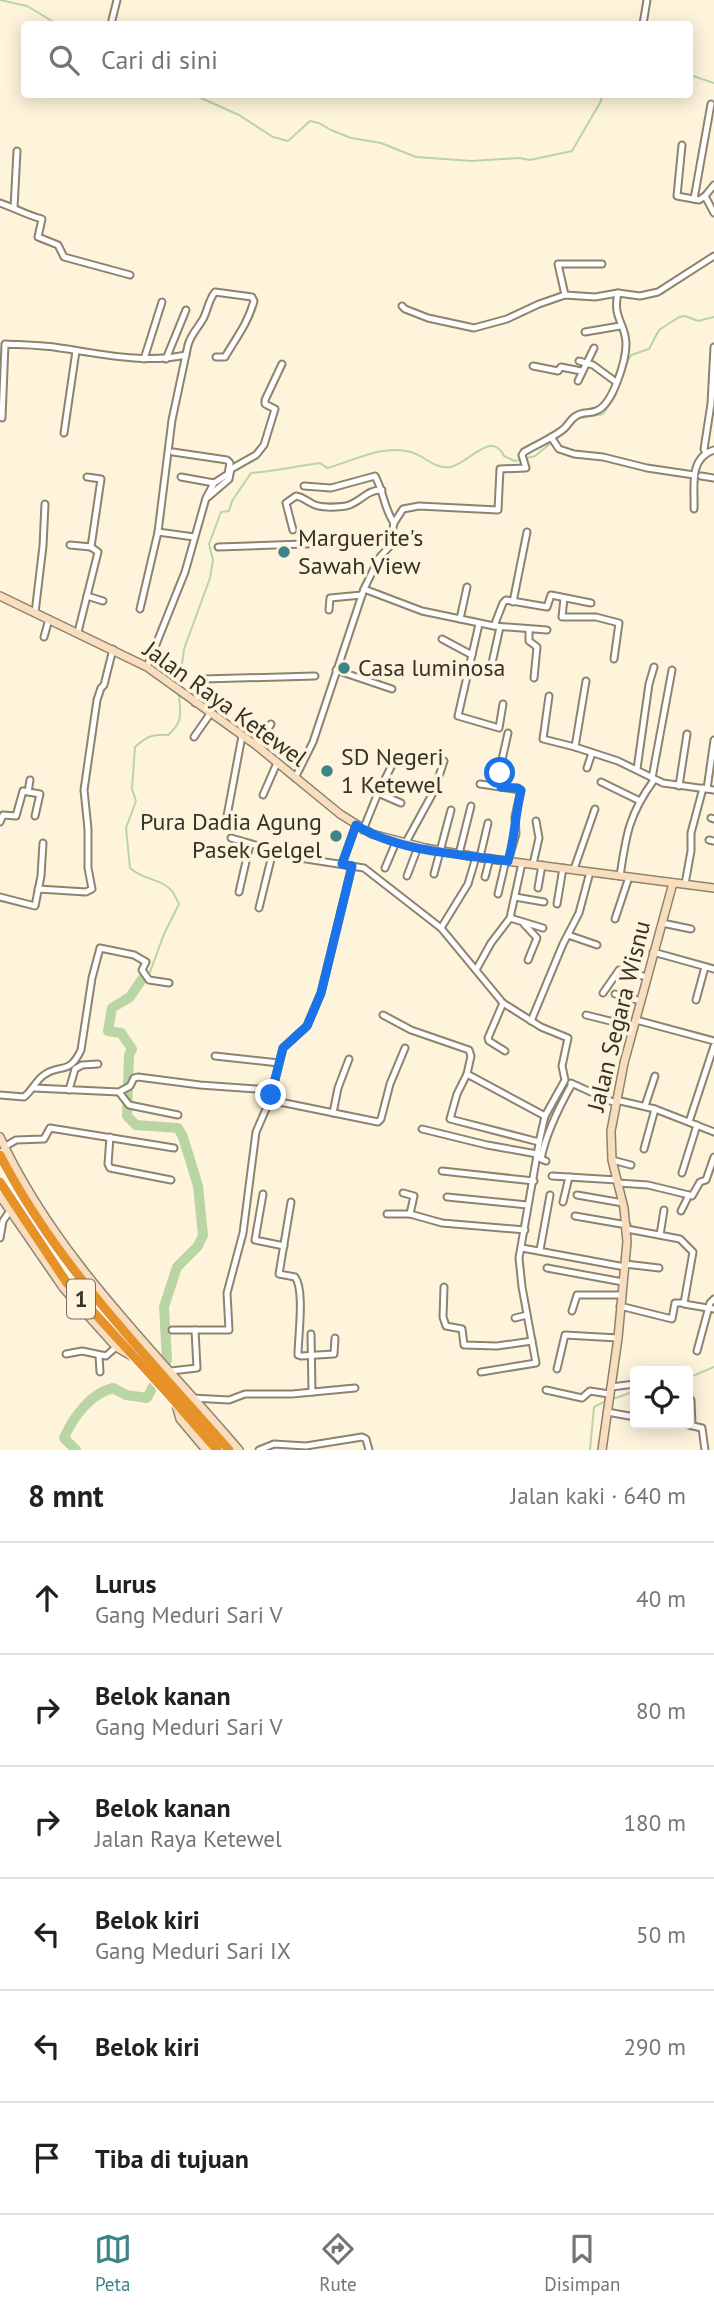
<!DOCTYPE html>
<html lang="id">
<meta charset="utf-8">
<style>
body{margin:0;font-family:"PT Sans",sans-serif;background:#f2f2f2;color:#202124}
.controls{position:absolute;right:21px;bottom:21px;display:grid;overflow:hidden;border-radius:7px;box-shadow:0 4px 18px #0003}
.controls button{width:63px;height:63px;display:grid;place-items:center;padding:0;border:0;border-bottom:2px solid #e0e0e0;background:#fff;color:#202124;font:35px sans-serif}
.stop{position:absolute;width:21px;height:21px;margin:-16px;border:5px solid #1a73e8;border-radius:50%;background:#fff}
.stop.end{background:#1a73e8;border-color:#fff;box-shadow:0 2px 7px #0008}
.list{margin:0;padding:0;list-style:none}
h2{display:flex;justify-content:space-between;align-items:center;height:91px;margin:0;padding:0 28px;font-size:30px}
h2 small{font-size:23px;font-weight:400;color:#757577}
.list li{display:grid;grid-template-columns:46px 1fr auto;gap:21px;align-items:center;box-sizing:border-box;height:112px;padding:0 28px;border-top:2px solid #e0e0e0}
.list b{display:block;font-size:26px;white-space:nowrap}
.list p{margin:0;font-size:23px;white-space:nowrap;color:#757577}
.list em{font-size:23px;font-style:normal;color:#757577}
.icon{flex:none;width:38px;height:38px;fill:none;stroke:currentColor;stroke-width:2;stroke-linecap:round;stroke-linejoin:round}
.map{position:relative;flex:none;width:714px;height:1450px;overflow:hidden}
.search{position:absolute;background:#fff;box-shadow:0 4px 18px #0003;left:21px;right:21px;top:21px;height:77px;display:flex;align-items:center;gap:18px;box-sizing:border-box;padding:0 24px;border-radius:7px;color:#757577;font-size:26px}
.sheet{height:763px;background:#fff}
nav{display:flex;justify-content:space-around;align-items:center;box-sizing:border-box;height:98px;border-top:2px solid #e0e0e0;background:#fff;font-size:19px;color:#757577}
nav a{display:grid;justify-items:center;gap:4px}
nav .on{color:#3c8488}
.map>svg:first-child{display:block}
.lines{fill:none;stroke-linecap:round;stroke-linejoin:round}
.stream{stroke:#b9d5a4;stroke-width:2}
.river{stroke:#b9d5a4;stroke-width:10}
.street-casing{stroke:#8d836e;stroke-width:9}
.secondary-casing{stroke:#8d836e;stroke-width:10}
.highway-casing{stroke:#fff;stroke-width:12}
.street{stroke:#fff;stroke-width:5}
.secondary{stroke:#f8debf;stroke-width:7}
.highway{stroke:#e79129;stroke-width:9}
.route{stroke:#1a73e8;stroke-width:9}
.poi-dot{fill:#3c8488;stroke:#fef4dc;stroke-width:2.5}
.labels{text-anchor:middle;stroke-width:7;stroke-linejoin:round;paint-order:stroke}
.shield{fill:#fef4dc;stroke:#736d5f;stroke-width:2}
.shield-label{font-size:23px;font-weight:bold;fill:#37332a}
.poi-label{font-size:24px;fill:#37332a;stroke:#fef4dc;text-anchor:start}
.street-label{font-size:24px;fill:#37332a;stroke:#fef4dc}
</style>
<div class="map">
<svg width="714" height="1450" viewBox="0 0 714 1450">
<rect width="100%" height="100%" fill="#fef4dc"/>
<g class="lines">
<!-- stream -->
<g class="stream">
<path d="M0,0L27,6L57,24"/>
<path d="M690,75L714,83"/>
<path d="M192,94L239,115L273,137L288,141L310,121L319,123L331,130L351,138L381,143L416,157L472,161L519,158L530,160L572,151L601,101V94"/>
<path d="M624,369L631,355L649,349L659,330L679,317L685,316L698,321L714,317"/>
<path d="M570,426L576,419L603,414L615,397L621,378"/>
<path d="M179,686L184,649L210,578L213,560L209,544L221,512L229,511L232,501L251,473C275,471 297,466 320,463L327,468C354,461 382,444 411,452C425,456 434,469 450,467C467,465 492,429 504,456L515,461L535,456L566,431"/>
<path d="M150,972L164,934L179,904C176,899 174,892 170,889C161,879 143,880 130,868L126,828L136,801L132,789L135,747C147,736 153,734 168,735C184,721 180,714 179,695"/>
<path d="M688,1378L714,1367"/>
<path d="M613,1399L635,1391"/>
<path d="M590,1450L594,1407L604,1402"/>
</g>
<!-- river -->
<path class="river" d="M76,1450L64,1438C73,1417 91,1393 113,1388L126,1395L147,1398L167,1360L164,1307L177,1267L198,1246L203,1235L198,1186L183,1137L178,1128L136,1125L127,1116L129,1055L132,1049L121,1033L108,1031L112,1008L130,997L142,979"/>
<defs>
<g id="street">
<path d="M111,24L117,0"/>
<path d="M643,24L647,0"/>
<path d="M682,145L677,196L699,200L705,196"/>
<path d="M714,185L705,196L714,213"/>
<path d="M694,199L711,104"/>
<path d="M0,203C15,208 26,215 42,219L38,237L58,245L64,257L130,275"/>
<path d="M14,208L17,151"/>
<path d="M565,295L558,264H602"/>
<path d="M402,306L405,309L428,318L474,328L507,319L539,304L565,295L595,297L618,293L640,296L658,292L714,256"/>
<path d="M585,332L620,326"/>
<path d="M144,359L162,302"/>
<path d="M166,359L186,310"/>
<path d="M579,361L593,365L616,382"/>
<path d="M533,366L558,371L561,367L581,371"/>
<path d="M578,381L594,348"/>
<path d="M2,418L5,344C24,345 42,345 60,348C102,354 144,364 186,355"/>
<path d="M64,433L76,351"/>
<path d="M551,437L559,449L574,454L603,457L647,468L694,475"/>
<path d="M706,453L704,449L711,404L714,347"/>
<path d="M701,476L714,478"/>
<path d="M87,477L101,479L91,547"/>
<path d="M181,477L214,483"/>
<path d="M304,486L331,488L375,476C384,492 384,509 394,523"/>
<path d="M208,497L229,479L231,469L256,455L264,445L275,409L265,404V400L282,364"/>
<path d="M694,509C695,488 688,458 714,450"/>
<path d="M293,530L286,503L296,496C303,497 305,500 311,503C320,509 336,507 346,506C360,503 367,489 382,490"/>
<path d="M158,532L194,537"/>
<path d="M70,545L91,547"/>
<path d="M218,547L390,541"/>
<path d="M364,589L422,611L494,626L547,630"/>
<path d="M87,596L103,601"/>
<path d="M564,598L562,617H596L619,623L614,659"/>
<path d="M513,602L527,532"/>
<path d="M140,609L158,532L172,420L188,345C191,334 198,328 203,319C208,310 208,301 215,292L252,297L254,301C248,323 236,338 225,357H216"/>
<path d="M329,610L330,598L362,595"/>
<path d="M35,613L43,546L45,504"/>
<path d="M460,619L467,587"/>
<path d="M479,624L458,716L499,728L503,704"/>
<path d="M494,626L503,603L506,600L547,607L551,595L591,603"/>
<path d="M529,630V641L537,647L534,678"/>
<path d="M78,632L98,552L91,547"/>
<path d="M44,637L49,619"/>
<path d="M442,639L472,655"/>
<path d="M492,663L500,627"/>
<path d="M147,667L185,572L206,498L214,483L228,474L230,463L227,460L173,452"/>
<path d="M336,670L392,689"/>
<path d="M549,696L543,739L575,747L618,761L663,783L714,790"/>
<path d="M195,703L203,679L315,676"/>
<path d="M194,737L210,714"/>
<path d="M257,746L271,724"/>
<path d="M575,747L586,681"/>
<path d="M587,768L592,753"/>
<path d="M637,769L649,684L654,667"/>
<path d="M295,778L313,742L364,589L379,558L389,547L394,523L403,509L419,506L498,510L500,469L526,468L522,455L524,452C536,445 550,439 561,431C568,427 569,420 576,416C582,411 589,414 596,411C613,405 626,360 626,344C626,323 612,319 618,293"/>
<path d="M652,778L672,670"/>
<path d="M601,782L640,801"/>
<path d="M480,784L521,790L515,817L516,834L508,861"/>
<path d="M679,786L687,734"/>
<path d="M501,787V764L508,733"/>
<path d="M707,789L714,740"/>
<path d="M28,792L30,780"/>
<path d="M378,793L401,803"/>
<path d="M263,795L277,763"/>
<path d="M227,816L242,736"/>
<path d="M711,818L714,819"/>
<path d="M0,822L3,815L16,816L23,791L40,794L35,816"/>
<path d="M363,830L378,793L394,761"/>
<path d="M231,838L300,858L364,868L441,928L503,1003L541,1027L568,1038L562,1066L565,1080L545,1116L540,1138L519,1258L522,1287L536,1363L481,1372"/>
<path d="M709,840L714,841"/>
<path d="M405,844L434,791L444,761"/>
<path d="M459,854L471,806"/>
<path d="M480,857L488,823"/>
<path d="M342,864L356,825"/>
<path d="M533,864L539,838L536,821"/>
<path d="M385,868L396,842"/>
<path d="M574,869L595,809"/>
<path d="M434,874L451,810"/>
<path d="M407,876L418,847"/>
<path d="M620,876C626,835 629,814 654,780"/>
<path d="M485,877L490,858"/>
<path d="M685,884L691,851V833L703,788"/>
<path d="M538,888L542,865"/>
<path d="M38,889L86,892L92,889L88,868V829L84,790L97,700L101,688L104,685L113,649"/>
<path d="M239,892L250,844"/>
<path d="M498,894L506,860"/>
<path d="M0,897L35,906L41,876L43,843"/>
<path d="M515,897L544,902"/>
<path d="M557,904L563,868"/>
<path d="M259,908L273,851"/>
<path d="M510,918L543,928"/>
<path d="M615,919L629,877"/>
<path d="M662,923L691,929"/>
<path d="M524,924L537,938L528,960"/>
<path d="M441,928L468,884L476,857"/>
<path d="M568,935L597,945"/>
<path d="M653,952L714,969"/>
<path d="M476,970L491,943L510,918L522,863"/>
<path d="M603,993L619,970L647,977"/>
<path d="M615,994L641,1001"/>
<path d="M696,1000L705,967"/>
<path d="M503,1003L488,1038L489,1041L505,1051"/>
<path d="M383,1015L411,1030L469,1050L471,1056L467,1074"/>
<path d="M586,1015L634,1027"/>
<path d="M636,1020L714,1041"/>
<path d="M531,1021L563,944L579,913L590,872"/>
<path d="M215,1056L279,1063"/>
<path d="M571,1083L615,1103"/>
<path d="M34,1088L119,1092L130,1086L134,1078L138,1077L200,1085L272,1090"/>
<path d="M69,1090L75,1069L82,1065L98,1064"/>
<path d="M119,1092L129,1105L178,1115"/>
<path d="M0,1095L24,1097C32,1091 36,1080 44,1075C60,1063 69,1076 81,1050L92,978L100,948L134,955L146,962L142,970L149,980L169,983"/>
<path d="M270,1100L378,1122L381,1119L390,1084L405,1048"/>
<path d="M616,1100L655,1109L714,1132"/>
<path d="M645,1106L655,1076"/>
<path d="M333,1113L338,1088L349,1059"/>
<path d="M689,1122L714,1046"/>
<path d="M422,1129L487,1145L537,1154"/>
<path d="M110,1137L108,1164L110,1168L171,1180"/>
<path d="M539,1142L450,1119L457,1094L467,1074L545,1116"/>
<path d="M4,1147L16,1140L44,1139L50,1128L174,1148"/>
<path d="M644,1149L655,1109"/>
<path d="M612,1160L631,1165"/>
<path d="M546,1161L541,1159C546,1133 559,1107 572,1084"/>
<path d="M442,1171L534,1181"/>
<path d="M682,1173L697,1125"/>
<path d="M552,1176L617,1180"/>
<path d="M618,1183L648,1185L689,1195"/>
<path d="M403,1193L414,1196L410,1214"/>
<path d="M263,1194L255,1240L284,1246"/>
<path d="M577,1195L623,1203"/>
<path d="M447,1197L527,1205"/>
<path d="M291,1202L279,1274L295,1277C305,1290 298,1337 298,1355L301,1356L334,1354L335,1338"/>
<path d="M563,1202L569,1177"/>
<path d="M681,1211L689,1195L692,1196L700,1182L706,1180L714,1157"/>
<path d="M387,1214H410L442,1223L525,1230"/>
<path d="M575,1216L627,1225"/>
<path d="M660,1235L664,1210"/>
<path d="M0,1238L3,1221L9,1212"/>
<path d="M522,1248L625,1267"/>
<path d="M540,1250L550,1195"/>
<path d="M625,1264L659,1268"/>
<path d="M547,1268L623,1282"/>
<path d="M444,1287L443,1317L446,1326L462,1329L464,1345L497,1346L532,1341"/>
<path d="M684,1304L714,1309"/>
<path d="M620,1306L672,1319L675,1303H684L693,1252L680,1239L627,1229"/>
<path d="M572,1311L577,1295H622"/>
<path d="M515,1318L527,1315"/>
<path d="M172,1330H229L227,1293L243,1233L256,1132L270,1100L283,1048L307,1026L321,993L352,866"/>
<path d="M311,1334L312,1392"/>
<path d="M697,1351L710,1303L714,1299"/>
<path d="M66,1354L82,1351L106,1356L116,1347"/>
<path d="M99,1356L100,1372"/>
<path d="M557,1369L565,1335L618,1338"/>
<path d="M171,1371L197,1368L195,1330"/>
<path d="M611,1387L635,1384"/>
<path d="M546,1390L582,1398L590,1391L609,1394"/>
<path d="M192,1398L229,1400L245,1394H292L355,1388"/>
<path d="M691,1400L692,1425"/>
<path d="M607,1412L635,1417"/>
<path d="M684,1424L702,1428L705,1450"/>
<path d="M259,1450L274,1444L306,1446L362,1437L366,1439L369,1450"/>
</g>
<g id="secondary">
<path d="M0,596L147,667L257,746L340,814L372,834L425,848L476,857L714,888"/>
<path d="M0,1137C56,1258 154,1350 239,1450"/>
<path d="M0,1196L64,1289L116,1347L133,1357"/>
<path d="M176,1405L180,1419L206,1450"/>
<path d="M602,1450L618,1338L627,1242L624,1208L612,1160L611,1131L624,1063L673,883"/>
</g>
<g id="highway">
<path d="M0,1155C57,1266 148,1357 229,1450"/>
<path d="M0,1182L67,1283L171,1397L217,1450"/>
</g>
</defs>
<!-- street casing -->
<use href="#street" class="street-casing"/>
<!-- secondary casing -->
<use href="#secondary" class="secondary-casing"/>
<!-- highway casing -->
<use href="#highway" class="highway-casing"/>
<!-- street -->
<use href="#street" class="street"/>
<!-- secondary -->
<use href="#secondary" class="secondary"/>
<!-- highway -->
<use href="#highway" class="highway"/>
</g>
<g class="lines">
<!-- route -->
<path class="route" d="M271,1095L283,1048L307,1026L321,993L352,866L342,864L356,825C398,852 460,854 508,861C515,837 515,815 521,791L518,788L501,787L500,773"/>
</g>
<!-- markers -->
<g class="poi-dot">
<circle cx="284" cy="552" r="7"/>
<circle cx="344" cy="668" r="7"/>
<circle cx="327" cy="771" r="7"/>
<circle cx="336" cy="836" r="7"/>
</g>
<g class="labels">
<!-- shield labels -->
<rect class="shield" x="67" y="1279.5" width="28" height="39" rx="5"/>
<g class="shield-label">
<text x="81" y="1307">1</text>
</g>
<!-- poi labels -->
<g class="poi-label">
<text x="298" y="546">Marguerite's<tspan x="298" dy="28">Sawah View</tspan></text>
<text x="358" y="676">Casa luminosa</text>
<text x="341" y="765">SD Negeri<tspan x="341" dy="28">1 Ketewel</tspan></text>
<text x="322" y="830" text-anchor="end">Pura Dadia Agung<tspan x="322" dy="28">Pasek Gelgel</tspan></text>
</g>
<!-- street labels -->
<g class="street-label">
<text transform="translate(225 704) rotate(36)" y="8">Jalan Raya Ketewel</text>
<text transform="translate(619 1016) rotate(-76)" y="8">Jalan Segara Wisnu</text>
</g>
</g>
</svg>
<div class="controls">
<button><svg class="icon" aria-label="locate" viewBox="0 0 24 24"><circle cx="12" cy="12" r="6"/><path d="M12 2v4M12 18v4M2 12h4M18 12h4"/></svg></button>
</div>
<div class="stop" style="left:500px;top:773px"></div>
<div class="stop end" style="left:271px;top:1095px"></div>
<div class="search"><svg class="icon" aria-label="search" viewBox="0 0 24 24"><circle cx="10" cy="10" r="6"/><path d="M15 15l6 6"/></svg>Cari di sini</div>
</div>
<section class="sheet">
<h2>8 mnt<small>Jalan kaki · 640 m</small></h2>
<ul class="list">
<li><svg class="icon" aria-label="ahead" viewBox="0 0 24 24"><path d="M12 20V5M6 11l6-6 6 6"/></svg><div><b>Lurus</b><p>Gang Meduri Sari V</p></div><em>40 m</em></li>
<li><svg class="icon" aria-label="right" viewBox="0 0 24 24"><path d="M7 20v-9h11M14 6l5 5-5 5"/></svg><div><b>Belok kanan</b><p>Gang Meduri Sari V</p></div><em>80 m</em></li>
<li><svg class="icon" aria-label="right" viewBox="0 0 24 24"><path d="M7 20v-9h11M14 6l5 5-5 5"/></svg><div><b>Belok kanan</b><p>Jalan Raya Ketewel</p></div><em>180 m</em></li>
<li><svg class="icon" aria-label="left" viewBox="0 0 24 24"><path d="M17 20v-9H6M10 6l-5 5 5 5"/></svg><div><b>Belok kiri</b><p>Gang Meduri Sari IX</p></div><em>50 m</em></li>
<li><svg class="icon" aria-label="left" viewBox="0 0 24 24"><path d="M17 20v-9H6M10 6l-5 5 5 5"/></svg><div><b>Belok kiri</b></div><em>290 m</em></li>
<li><svg class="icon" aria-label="arrive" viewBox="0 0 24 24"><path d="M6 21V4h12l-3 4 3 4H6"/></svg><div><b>Tiba di tujuan</b></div></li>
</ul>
</section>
<nav>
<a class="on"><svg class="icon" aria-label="map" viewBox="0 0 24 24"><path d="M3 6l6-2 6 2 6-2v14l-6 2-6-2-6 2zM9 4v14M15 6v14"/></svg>Peta</a>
<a><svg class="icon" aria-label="directions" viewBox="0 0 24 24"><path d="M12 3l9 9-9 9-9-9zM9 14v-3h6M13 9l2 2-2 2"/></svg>Rute</a>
<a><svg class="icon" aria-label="saved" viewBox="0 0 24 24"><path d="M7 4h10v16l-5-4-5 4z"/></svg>Disimpan</a>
</nav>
